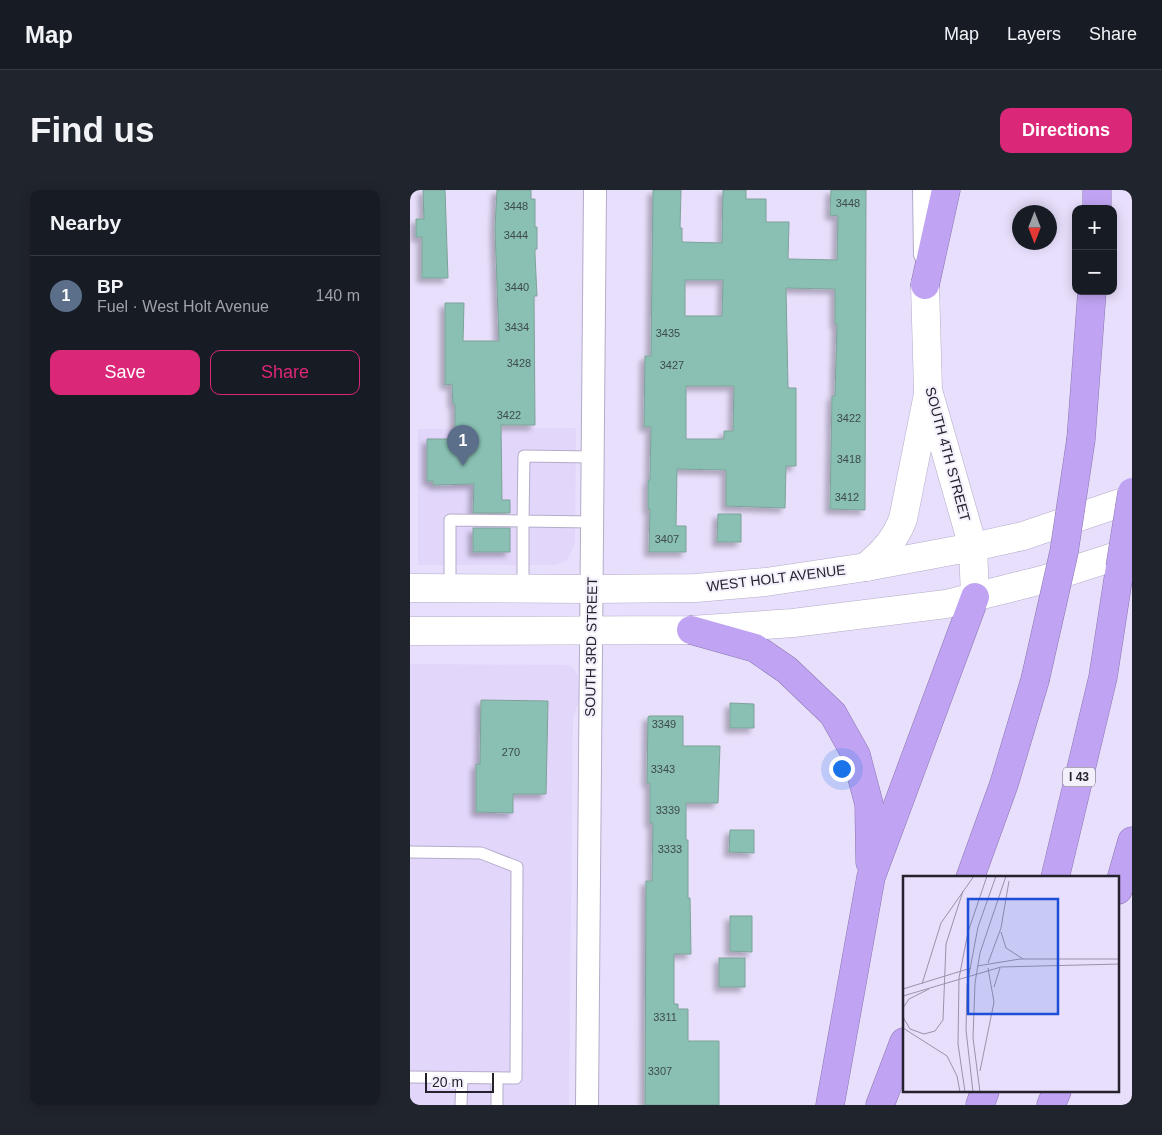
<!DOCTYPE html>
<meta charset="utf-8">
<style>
body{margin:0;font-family:Arial,sans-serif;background:#20242c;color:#f1f3f6}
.controls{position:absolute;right:15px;top:15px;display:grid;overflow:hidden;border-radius:10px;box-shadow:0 2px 12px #0003}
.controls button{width:45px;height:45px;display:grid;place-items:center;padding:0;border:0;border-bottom:1px solid #363941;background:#171b24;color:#f1f3f6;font:25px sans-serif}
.compass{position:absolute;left:602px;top:15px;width:45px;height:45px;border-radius:50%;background:#171b24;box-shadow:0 2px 12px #0003;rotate:180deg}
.scale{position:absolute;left:15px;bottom:12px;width:69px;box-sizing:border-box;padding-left:5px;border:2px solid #25222d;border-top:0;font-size:14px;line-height:18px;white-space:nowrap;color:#25222d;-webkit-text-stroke:4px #f3effb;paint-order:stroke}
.you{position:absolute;left:431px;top:578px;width:18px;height:18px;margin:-12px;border:4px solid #fff;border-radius:50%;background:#1a73e8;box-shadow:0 0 0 8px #1a73e833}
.badge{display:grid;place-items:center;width:32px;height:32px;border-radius:50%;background:#db2777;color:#fff;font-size:16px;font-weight:700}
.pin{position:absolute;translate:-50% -41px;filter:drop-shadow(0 1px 2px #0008)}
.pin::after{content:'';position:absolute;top:26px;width:18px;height:15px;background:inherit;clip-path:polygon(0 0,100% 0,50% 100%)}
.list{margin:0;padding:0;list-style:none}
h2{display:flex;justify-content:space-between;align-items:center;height:65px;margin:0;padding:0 20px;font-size:21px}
h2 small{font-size:16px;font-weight:400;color:#9ea1a6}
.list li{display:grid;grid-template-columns:32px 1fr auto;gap:15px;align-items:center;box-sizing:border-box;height:80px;padding:0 20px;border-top:1px solid #363941}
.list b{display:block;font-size:19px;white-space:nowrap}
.list p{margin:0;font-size:16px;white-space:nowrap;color:#9ea1a6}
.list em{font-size:16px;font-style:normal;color:#9ea1a6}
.actions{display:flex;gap:10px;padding:15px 20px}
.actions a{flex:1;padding:11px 0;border:1px solid #db2777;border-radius:10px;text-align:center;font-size:18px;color:#db2777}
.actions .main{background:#db2777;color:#fff}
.map{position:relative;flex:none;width:722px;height:915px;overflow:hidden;border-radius:10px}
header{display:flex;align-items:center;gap:30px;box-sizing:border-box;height:70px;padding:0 25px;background:#171b24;border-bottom:1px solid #363941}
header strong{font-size:24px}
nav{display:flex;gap:28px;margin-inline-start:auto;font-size:18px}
.intro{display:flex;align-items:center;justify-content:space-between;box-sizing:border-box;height:120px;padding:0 30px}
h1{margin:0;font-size:35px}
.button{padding:12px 22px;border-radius:10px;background:#db2777;color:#fff;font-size:18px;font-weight:700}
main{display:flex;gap:30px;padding:0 30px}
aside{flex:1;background:#171b24;border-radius:10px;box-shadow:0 2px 12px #0003}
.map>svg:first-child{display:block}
.built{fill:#e2d6fb}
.building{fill:#89c0b3;stroke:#7ea299;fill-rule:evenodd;filter:url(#shadow)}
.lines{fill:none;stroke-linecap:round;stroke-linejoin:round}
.service-casing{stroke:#b4abc8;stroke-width:13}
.minor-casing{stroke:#b4abc8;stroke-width:24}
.tertiary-casing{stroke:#b4abc8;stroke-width:29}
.motorway-casing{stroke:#8a76ae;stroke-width:29}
.service{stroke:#fff;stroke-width:11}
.minor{stroke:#fff;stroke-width:22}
.tertiary{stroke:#fff;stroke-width:28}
.motorway{stroke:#c0a4f3;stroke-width:28}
.motorway-bridge-casing{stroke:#8a76ae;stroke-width:29;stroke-linecap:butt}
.motorway-bridge{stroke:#c0a4f3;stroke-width:28}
.labels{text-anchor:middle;stroke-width:4;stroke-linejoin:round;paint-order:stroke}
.number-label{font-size:11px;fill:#3e4a4e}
.shield{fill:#f3effb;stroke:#63606b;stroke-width:1}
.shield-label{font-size:12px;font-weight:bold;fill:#25222d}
.street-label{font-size:14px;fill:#25222d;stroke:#f3effb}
.inset-road{fill:none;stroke:#9a93a9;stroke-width:1}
.view{fill:#1d4ed8;fill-opacity:0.15;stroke:#1d4ed8;stroke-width:2.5}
.inset-edge{fill:none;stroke:#25222d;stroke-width:2.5}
</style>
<header>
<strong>Map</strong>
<nav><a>Map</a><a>Layers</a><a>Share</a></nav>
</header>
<div class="intro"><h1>Find us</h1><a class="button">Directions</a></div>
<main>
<aside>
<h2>Nearby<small></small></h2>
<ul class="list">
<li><span class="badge" style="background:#5c6f8a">1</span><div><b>BP</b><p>Fuel · West Holt Avenue</p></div><em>140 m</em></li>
</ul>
<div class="actions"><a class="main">Save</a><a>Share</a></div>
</aside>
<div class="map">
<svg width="722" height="915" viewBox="0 0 722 915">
<defs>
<filter id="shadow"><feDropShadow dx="-4.5" dy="4.5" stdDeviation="2.5" flood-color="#0004"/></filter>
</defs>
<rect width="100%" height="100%" fill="#e8dffc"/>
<!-- built -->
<g class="built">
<path d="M166,238L165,354L157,370L146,375H8V239Z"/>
<path d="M0,474L157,475L163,478L168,485L169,511L163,528L159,915H0Z"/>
</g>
<!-- building -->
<g class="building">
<path d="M13,0H35L38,88H12V47H6V29H14Z"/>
<path d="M87,0H121V9H125V37H127V59H125V65L127,106H124L125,235H91L92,310H100V323H63L64,294L23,295V291H17V249H45V214H43L42,194L35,195V113H54L53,151H89L85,38Z"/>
<path d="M243,0H271L270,38H272V52L312,53L313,0H336V9H356V32H379L378,69L427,70L428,26L420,25L421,0H456L455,320L420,319L422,206H425L427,134H425V99L376,98L378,198H386V276H376L375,318L316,316V280L267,279L266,336H276V362H239L240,319H238V290H240L241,237H234L235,166H241ZM275,90H313L312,126H275ZM276,196H324L323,241H314V249H276Z"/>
<path d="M308,324H331V352H307Z"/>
<rect x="63" y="338" width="37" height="24"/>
<path d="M71,510L138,511L136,604H103V623L66,622V574H70Z"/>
<path d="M320,513L344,514V538H320Z"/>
<path d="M239,526H273V556H310L308,613H276V650H278V708H280L281,764H264V814H268V819H278V851H309V915H235L236,691H242L243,633H240V593H237L238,527Z"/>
<path d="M320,640H344V663L319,662Z"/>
<path d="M320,726H342V762L320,761Z"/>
<rect x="309" y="768" width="26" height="29"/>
</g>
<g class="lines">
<defs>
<g id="service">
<path d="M182,332L113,331L114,266L182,267"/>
<path d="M40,398V330L113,331V399"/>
<path d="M0,662L71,663L107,677L106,888L0,887"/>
<path d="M51,915L52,888"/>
<path d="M87,915V888"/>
</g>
<g id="minor">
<path d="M514,0L515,64"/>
<path d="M177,915L185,0"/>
</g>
<g id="tertiary">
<path d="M515,95L518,200L563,357L565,407"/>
<path d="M456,377C473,362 485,350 493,329L518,204"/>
<path d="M0,398L181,399L286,398L356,392L456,377L563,357L613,346L722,309"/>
<path d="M0,441L281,440L383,433L536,414L632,390L722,361"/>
</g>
<g id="motorway">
<path d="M687,0V19"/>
<path d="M515,95L536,0"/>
<path d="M671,249L682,101"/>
<path d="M281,440L345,458L377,480L423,524L446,565L459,614L460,672"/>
<path d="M560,688L594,594L625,490"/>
<path d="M645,688L693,487L710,377"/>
<path d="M708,700L722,651"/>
<path d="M420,915L461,687L565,407"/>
<path d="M470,915L494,852"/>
<path d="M570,915L575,901"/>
<path d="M641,915L647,901"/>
</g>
</defs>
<!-- service casing -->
<use href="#service" class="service-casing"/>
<!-- minor casing -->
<use href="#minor" class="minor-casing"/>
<!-- tertiary casing -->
<use href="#tertiary" class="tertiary-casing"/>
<!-- motorway casing -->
<use href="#motorway" class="motorway-casing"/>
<!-- service -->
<use href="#service" class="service"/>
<!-- minor -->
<use href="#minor" class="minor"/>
<!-- tertiary -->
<use href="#tertiary" class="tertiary"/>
<!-- motorway -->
<use href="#motorway" class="motorway"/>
<defs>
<g id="motorway-bridge">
<path d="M710,377L722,302"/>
<path d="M625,490L654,362L671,249"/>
</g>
</defs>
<!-- motorway-bridge casing -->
<use href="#motorway-bridge" class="motorway-bridge-casing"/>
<!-- motorway-bridge -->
<use href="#motorway-bridge" class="motorway-bridge"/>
</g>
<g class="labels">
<!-- number labels -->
<g class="number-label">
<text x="438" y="17">3448</text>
<text x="106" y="20">3448</text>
<text x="106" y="49">3444</text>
<text x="107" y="101">3440</text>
<text x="107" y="141">3434</text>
<text x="258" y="147">3435</text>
<text x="109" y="177">3428</text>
<text x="262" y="179">3427</text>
<text x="99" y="229">3422</text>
<text x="439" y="232">3422</text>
<text x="439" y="273">3418</text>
<text x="437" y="311">3412</text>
<text x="257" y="353">3407</text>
<text x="254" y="538">3349</text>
<text x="101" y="566">270</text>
<text x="253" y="583">3343</text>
<text x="258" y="624">3339</text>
<text x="260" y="663">3333</text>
<text x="255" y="831">3311</text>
<text x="250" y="885">3307</text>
</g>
<!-- shield labels -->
<rect class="shield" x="653" y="577.5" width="32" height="19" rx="4"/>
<g class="shield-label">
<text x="669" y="591">I 43</text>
</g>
<!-- street labels -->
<g class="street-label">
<text transform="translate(538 264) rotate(75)" y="5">SOUTH 4TH STREET</text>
<text transform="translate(366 388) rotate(-7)" y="5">WEST HOLT AVENUE</text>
<text transform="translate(181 457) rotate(-89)" y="5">SOUTH 3RD STREET</text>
</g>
</g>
<!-- overview -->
<g transform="translate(493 686)">
<rect width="216" height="216" fill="#e8dffc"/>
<path class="inset-road" d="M98,56L103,72L120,83M85,87L98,52L106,5M74,90L117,83H217M85,92L91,126M19,108L38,47L71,0M91,111L97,92M0,113L68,92M0,120L98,91L217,88M0,132L6,123L26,113M0,141L7,153L21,158L32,155L40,144L43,68L60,15M0,152L44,180L54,200L57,216M77,195L91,126M62,216L55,168L56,102L65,56L84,0M70,216L63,154L64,109L75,51L93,0M77,216L70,162L72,107L77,77L103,0"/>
<path class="view" d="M65,23H155V138H65Z"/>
<rect width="216" height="216" class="inset-edge"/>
</g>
</svg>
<div class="controls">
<button>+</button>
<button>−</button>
</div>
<svg class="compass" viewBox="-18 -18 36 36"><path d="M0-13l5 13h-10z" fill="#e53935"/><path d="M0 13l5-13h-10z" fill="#9ea1a6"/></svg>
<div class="scale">20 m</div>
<div class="you"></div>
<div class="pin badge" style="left:53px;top:276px;background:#5c6f8a">1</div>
</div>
</main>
